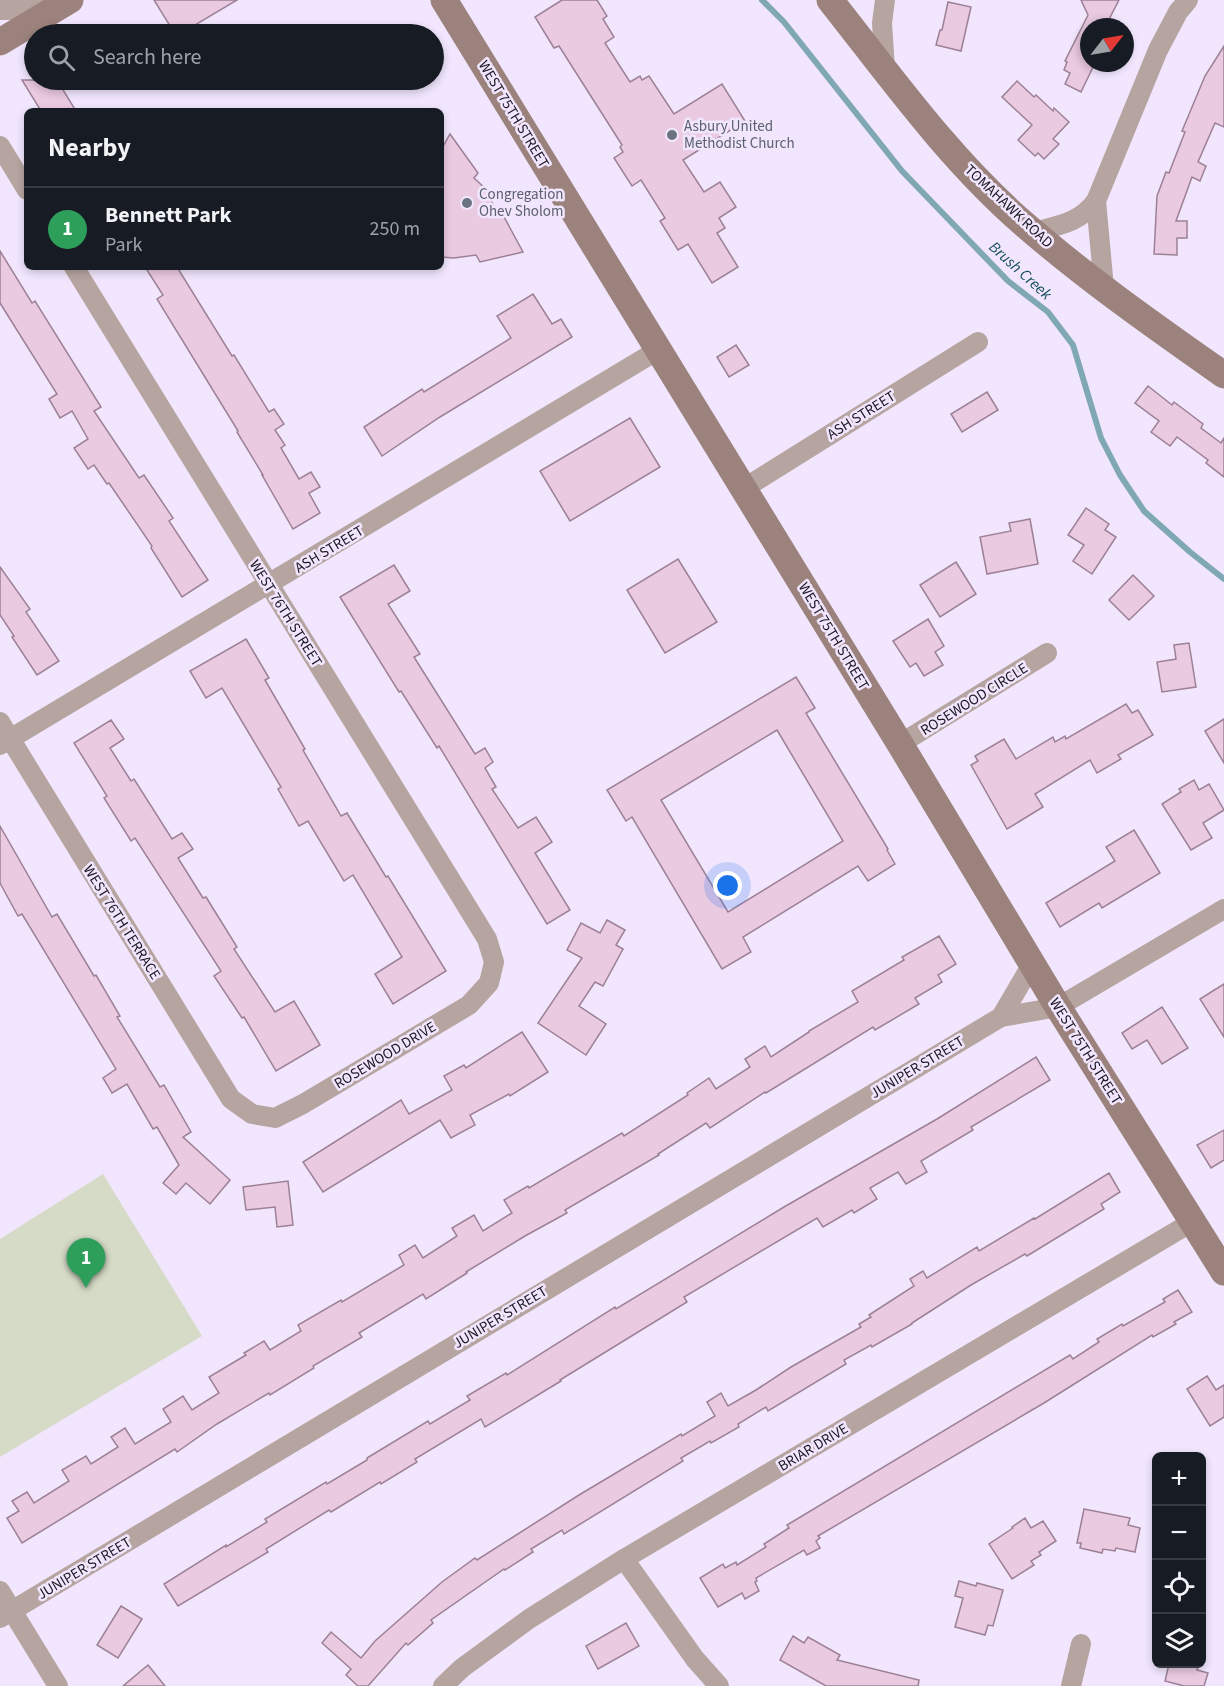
<!DOCTYPE html>
<meta charset="utf-8">
<style>
body{margin:0;font-family:"Source Sans 3",sans-serif;background:#20242c;color:#f1f3f6}
.controls{position:absolute;right:18px;bottom:18px;display:grid;overflow:hidden;border-radius:9px;box-shadow:0 3px 9px #0003}
.controls button{width:54px;height:54px;display:grid;place-items:center;padding:0;border:0;border-bottom:2px solid #363941;background:#171b24;color:#f1f3f6;font:30px sans-serif}
.compass{position:absolute;left:1080px;top:18px;width:54px;height:54px;border-radius:50%;background:#171b24;box-shadow:0 3px 9px #0003;rotate:59deg}
.you{position:absolute;left:728px;top:886px;width:21px;height:21px;margin:-15px;border:4px solid #fff;border-radius:50%;background:#1a73e8;box-shadow:0 0 0 9px #1a73e833}
.badge{display:grid;place-items:center;width:39px;height:39px;border-radius:50%;background:#0b8043;color:#fff;font-size:20px;font-weight:700}
.pin{position:absolute;translate:-50% -50px;filter:drop-shadow(0 2px 3px #0008)}
.pin::after{content:'';position:absolute;top:32px;width:21px;height:18px;background:inherit;clip-path:polygon(0 0,100% 0,50% 100%)}
.list{margin:0;padding:0;list-style:none}
h2{display:flex;justify-content:space-between;align-items:center;height:78px;margin:0;padding:0 24px;font-size:26px}
h2 small{font-size:20px;font-weight:400;color:#9ea1a6}
.list li{display:grid;grid-template-columns:39px 1fr auto;gap:18px;align-items:center;box-sizing:border-box;height:84px;padding:0 24px;border-top:2px solid #363941}
.list b{display:block;font-size:22px;white-space:nowrap}
.list p{margin:0;font-size:20px;white-space:nowrap;color:#9ea1a6}
.list em{font-size:20px;font-style:normal;color:#9ea1a6}
.icon{flex:none;width:33px;height:33px;fill:none;stroke:currentColor;stroke-width:2;stroke-linecap:round;stroke-linejoin:round}
.map{position:relative;flex:none;width:1224px;height:1686px;overflow:hidden}
.search{position:absolute;background:#171b24;box-shadow:0 3px 9px #0003;left:24px;top:24px;width:420px;height:66px;display:flex;align-items:center;gap:15px;box-sizing:border-box;padding:0 21px;border-radius:33px;color:#9ea1a6;font-size:22px}
.panel{position:absolute;background:#171b24;box-shadow:0 3px 9px #0003;left:24px;top:108px;width:420px;height:162px;border-radius:9px}
.map>svg:first-child{display:block}
.green{fill:#d6dbc7}
.lines{fill:none;stroke-linecap:round;stroke-linejoin:round}
.stream{stroke:#7fa8b4;stroke-width:6}
.building{fill:#eacae1;stroke:#9c8195;stroke-width:1.5;fill-rule:evenodd}
.street{stroke:#b6a4a0;stroke-width:20}
.secondary{stroke:#9b827c;stroke-width:27}
.worship-dot{fill:#6b7280;stroke:#f1e6fe;stroke-width:2}
.labels{text-anchor:middle;stroke-width:5;stroke-linejoin:round;paint-order:stroke}
.street-label{font-size:15px;fill:#1c1721;stroke:#f1e6fe}
.worship-label{font-size:15px;fill:#5b616d;stroke:#f1e6fe;text-anchor:start}
.water-label{font-size:16px;font-style:italic;fill:#16505e;stroke:#f1e6fe}
</style>
<div class="map">
<svg width="1224" height="1686" viewBox="0 0 1224 1686">
<rect width="100%" height="100%" fill="#f1e6fe"/>
<!-- green -->
<path class="green" d="M103,1174L202,1336L0,1457V1239Z"/>
<g class="lines">
<!-- stream -->
<path class="stream" d="M762,0L784,22L902,171L1008,281L1048,312L1073,345L1101,438L1120,475L1144,511L1190,552L1224,579"/>
</g>
<!-- building -->
<g class="building">
<path d="M154,0H237L180,34H175Z"/>
<path d="M562,0H597L607,16L603,19L614,37L605,43L630,82L640,76L642,80L649,76L674,114L722,84L745,121L683,160L704,192L720,182L736,207L719,218L725,228L717,233L738,267L712,283L688,244L678,250L660,221L665,218L641,180L632,186L614,158L623,152L620,147L622,145L559,46L554,48L535,17Z"/>
<path d="M1081,0H1119L1105,27H1089V63H1095L1081,92L1065,84L1070,73L1064,70L1067,62L1065,61L1088,15Z"/>
<path d="M948,2L971,7L961,51L936,45L940,30H942Z"/>
<path d="M1224,46V127L1215,123L1198,162L1206,166L1200,181L1192,177L1176,221H1187V238H1177V255L1154,254L1157,196L1166,172L1169,173L1185,132L1182,131L1205,76Z"/>
<path d="M22,80H57L76,111H41Z"/>
<path d="M1017,81L1034,97L1036,95L1053,111L1054,108L1069,122L1053,139L1059,144L1044,159L1038,153L1035,156L1018,140L1032,125L1002,97Z"/>
<path d="M450,134L478,173L474,178L488,191L497,215H503L523,252L480,262L476,255L454,258L441,257V150Z"/>
<path d="M0,251L32,303L35,301L101,407L94,411L139,478L144,475L173,518L169,521L208,580L182,597L151,548L152,546L109,483L107,484L94,465L88,469L74,448L88,439L72,411L60,418L49,399L57,394L0,303Z"/>
<path d="M145,267H177L232,356L234,355L269,412L274,409L284,424L275,430L285,445L281,448L299,479L311,472L320,487L309,493L320,513L293,529L262,475H263L237,432L238,431L157,299L163,295Z"/>
<path d="M533,294L552,324L561,319L572,337L440,417L382,456L364,427L422,389L424,392L511,338L497,316Z"/>
<path d="M736,345L749,365L729,377L717,357Z"/>
<path d="M1148,386L1172,405L1174,402L1203,424L1201,428L1221,443L1224,438V477L1206,463L1208,460L1177,437L1170,446L1151,432L1159,421L1135,403Z"/>
<path d="M987,392L998,410L962,432L951,414Z"/>
<path d="M630,418L660,467L570,521L540,471Z"/>
<path d="M1086,508L1109,524L1105,530L1116,537L1092,574L1073,561L1084,545L1068,535Z"/>
<path d="M1030,519L1038,564L987,574L980,537L1011,531L1009,523Z"/>
<path d="M678,559L717,622L665,653L627,590Z"/>
<path d="M956,562L976,594L940,617L920,585Z"/>
<path d="M394,565L410,591L388,604L420,654L414,657L475,754L485,748L493,762L485,768L496,787L492,789L518,828L536,817L552,842L535,853L570,910L547,924L439,746L437,748L401,691L399,692L340,597Z"/>
<path d="M0,567L30,609L26,612L59,661L37,675L12,637L14,636L0,615Z"/>
<path d="M1133,575L1154,596L1129,620L1109,600Z"/>
<path d="M928,619L944,646L935,652L943,665L924,676L916,663L910,667L893,641Z"/>
<path d="M246,639L269,678L265,680L305,749L303,750L341,816L347,813L386,877L388,876L446,971L393,1004L375,974L402,957L353,875L344,881L308,821L299,826L278,789L281,787L222,688L206,698L190,671Z"/>
<path d="M1189,643L1196,687L1162,692L1157,662L1176,659L1174,645Z"/>
<path d="M796,677L815,708L806,713L888,849L887,850L895,864L868,881L858,866L743,937L751,952L722,969L632,817L626,821L607,790ZM777,730L843,841L728,912L661,800Z"/>
<path d="M1126,704L1132,713L1138,710L1153,735L1118,755L1121,759L1097,773L1090,760L1035,794L1043,807L1007,829L971,765L978,761L975,756L1004,739L1016,759L1053,737L1055,742L1065,736L1066,739Z"/>
<path d="M1224,719V763L1205,731Z"/>
<path d="M111,720L124,739L110,748L131,781L134,779L172,839L182,833L193,849L178,858L203,898L206,897L237,947L234,949L275,1012L294,1001L320,1045L276,1071L244,1017L242,1018L214,976L221,971L135,838L131,841L104,798L107,796L74,743Z"/>
<path d="M1194,780L1199,790L1209,784L1224,810L1203,823L1212,838L1191,850L1162,804L1181,792L1179,789Z"/>
<path d="M0,826L52,917L57,914L94,976L96,975L120,1016L117,1017L160,1087L164,1085L191,1132L183,1137L230,1180L210,1204L186,1183L176,1194L163,1183L179,1165L157,1127L153,1129L127,1084L112,1093L103,1078L116,1069L22,914L18,916L0,883Z"/>
<path d="M1134,830L1160,873L1102,908L1099,903L1060,927L1046,903L1115,861L1106,847Z"/>
<path d="M607,920L625,930L616,945L623,949L603,986L595,982L579,1006L606,1024L586,1055L538,1023L582,958L567,950L581,923L600,933Z"/>
<path d="M939,936L956,964L938,975L942,982L915,998L919,1004L875,1030L873,1027L766,1093L765,1092L710,1128L706,1123L658,1154L659,1155L565,1210L567,1213L525,1236L466,1272L467,1273L426,1299L423,1294L359,1333L362,1337L313,1366L314,1368L270,1395L269,1393L217,1424L177,1452L175,1449L22,1543L7,1518L19,1511L12,1501L27,1492L34,1503L69,1481L62,1470L86,1456L91,1464L118,1447L111,1437L125,1428L135,1444L171,1422L163,1409L183,1396L192,1410L219,1393L209,1377L246,1355L244,1353L264,1341L270,1350L301,1331L298,1325L341,1300L342,1302L404,1265L399,1255L415,1245L423,1258L457,1236L452,1228L474,1215L483,1231L512,1213L504,1200L528,1186L529,1188L622,1133L624,1136L688,1095L687,1093L709,1078L716,1089L750,1067L745,1059L765,1046L771,1057L809,1032V1031L858,1002L852,991L904,960L902,957Z"/>
<path d="M1224,984V1037L1200,999Z"/>
<path d="M1162,1007L1188,1048L1162,1064L1147,1040L1132,1049L1122,1033Z"/>
<path d="M522,1032L548,1072L510,1096L509,1094L470,1115L475,1125L451,1138L440,1120L323,1192L303,1162L401,1100L409,1114L452,1090L444,1076L464,1065L466,1068Z"/>
<path d="M1036,1057L1050,1080L971,1127L973,1130L921,1161L927,1172L906,1184L898,1172L870,1188L877,1199L854,1213L852,1210L823,1227L817,1218L684,1297L687,1302L560,1380L561,1381L485,1427L481,1419L415,1459L417,1462L381,1484L380,1482L331,1512L329,1510L266,1549L268,1552L178,1606L164,1584L226,1545V1547L267,1522L265,1519L326,1482L327,1484L367,1460V1458L428,1421L430,1424L470,1400L467,1396L506,1373L507,1375L615,1307L616,1309L784,1207L937,1119Z"/>
<path d="M1224,1130V1160L1211,1168L1197,1145Z"/>
<path d="M1109,1173L1120,1192L1101,1204L1104,1209L1027,1256L1025,1254L971,1285L912,1323V1324L872,1347L871,1345L844,1360L846,1364L768,1411L766,1407L738,1424L739,1427L711,1443L710,1441L681,1458L683,1461L564,1534L562,1530L531,1549L533,1552L505,1570L504,1569L431,1620L433,1623L408,1645L406,1643L368,1686H358L346,1675L351,1669L322,1643L331,1632L361,1658L375,1641L442,1582L475,1558L477,1560L579,1495L681,1434L682,1436L715,1416L707,1402L721,1393L728,1406L756,1390L791,1367L861,1327L859,1324L871,1317L869,1315L914,1286L910,1279L923,1271L927,1278L977,1247L979,1251L1034,1218L1035,1219Z"/>
<path d="M288,1181L293,1225L277,1227L275,1207L246,1210L243,1187Z"/>
<path d="M1178,1290L1192,1312L1174,1322L1176,1324L1153,1337L1152,1335L1044,1403L818,1536L820,1538L816,1541L820,1548L807,1555L804,1550L756,1578L757,1581L755,1582L759,1591L745,1599L742,1593L718,1607L700,1578L723,1564L725,1568L736,1562L737,1565L766,1547L764,1544L789,1528L787,1525L1070,1355L1073,1359L1099,1342L1097,1339L1122,1324L1123,1326L1165,1302L1163,1299Z"/>
<path d="M1207,1376L1216,1390L1224,1385V1417L1210,1426L1187,1389Z"/>
<path d="M1084,1509L1130,1518L1128,1525L1140,1528L1135,1552L1116,1548L1115,1551L1103,1549L1102,1553L1080,1548L1081,1543H1077Z"/>
<path d="M1025,1518L1031,1528L1043,1521L1056,1541L1039,1552L1041,1555L1031,1561L1034,1565L1012,1579L989,1544L1013,1528L1012,1527Z"/>
<path d="M959,1581L976,1586L977,1583L1003,1590L993,1626L988,1625L985,1635L955,1627L963,1598L955,1596Z"/>
<path d="M121,1606L142,1619L118,1658L97,1645Z"/>
<path d="M626,1623L639,1646L598,1669L586,1646Z"/>
<path d="M793,1636L804,1643L808,1637L840,1655L837,1660L919,1680L918,1686H826L780,1660Z"/>
<path d="M1169,1664H1199L1197,1670L1208,1673L1204,1686H1184L1165,1681Z"/>
<path d="M148,1665L165,1686H123Z"/>
</g>
<g class="lines">
<!-- street -->
<g class="street">
<path d="M0,10H11L57,0"/>
<path d="M885,69L882,23L885,0"/>
<path d="M0,146L27,190"/>
<path d="M1096,201L1104,288"/>
<path d="M1034,232C1060,225 1079,223 1096,201L1158,50L1178,12L1188,0"/>
<path d="M743,489L978,342"/>
<path d="M0,722L231,1099L252,1114L275,1118L303,1104L469,1005L489,983L494,962L487,939L74,267"/>
<path d="M900,744L1047,653"/>
<path d="M0,745L658,350"/>
<path d="M1001,1017L1032,964"/>
<path d="M624,1559L695,1659L719,1686"/>
<path d="M0,1591L58,1686"/>
<path d="M0,1618L1001,1017L1058,1007L1224,909"/>
<path d="M443,1686L462,1668L529,1619L624,1559L1192,1222"/>
<path d="M1071,1686L1081,1644"/>
</g>
<!-- secondary -->
<g class="secondary">
<path d="M444,0L900,744L1058,1007L1224,1272"/>
<path d="M830,0C891,77 949,159 1024,224C1087,279 1156,327 1224,375"/>
<path d="M0,42L70,0"/>
</g>
</g>
<!-- markers -->
<g class="worship-dot">
<circle cx="672" cy="135" r="6"/>
<circle cx="467" cy="203" r="6"/>
</g>
<g class="labels">
<!-- street labels -->
<g class="street-label">
<text transform="translate(514 114) rotate(59)" y="5">WEST 75TH STREET</text>
<text transform="translate(1009 206) rotate(43)" y="5">TOMAHAWK ROAD</text>
<text transform="translate(861 415) rotate(-32)" y="5">ASH STREET</text>
<text transform="translate(329 549) rotate(-31)" y="5">ASH STREET</text>
<text transform="translate(286 613) rotate(58)" y="5">WEST 76TH STREET</text>
<text transform="translate(834 636) rotate(59)" y="5">WEST 75TH STREET</text>
<text transform="translate(974 699) rotate(-32)" y="5">ROSEWOOD CIRCLE</text>
<text transform="translate(122 922) rotate(58)" y="5">WEST 76TH TERRACE</text>
<text transform="translate(1086 1051) rotate(58)" y="5">WEST 75TH STREET</text>
<text transform="translate(385 1055) rotate(-31)" y="5">ROSEWOOD DRIVE</text>
<text transform="translate(917 1067) rotate(-31)" y="5">JUNIPER STREET</text>
<text transform="translate(500 1317) rotate(-31)" y="5">JUNIPER STREET</text>
<text transform="translate(813 1447) rotate(-31)" y="5">BRIAR DRIVE</text>
<text transform="translate(84 1568) rotate(-31)" y="5">JUNIPER STREET</text>
</g>
<!-- worship labels -->
<g class="worship-label">
<text x="684" y="131">Asbury United<tspan x="684" dy="17">Methodist Church</tspan></text>
<text x="479" y="199">Congregation<tspan x="479" dy="17">Ohev Sholom</tspan></text>
</g>
<!-- water labels -->
<g class="water-label">
<text transform="translate(1021 270) rotate(42)" y="6">Brush Creek</text>
</g>
</g>
</svg>
<div class="controls">
<button>+</button>
<button>−</button>
<button><svg class="icon" aria-label="locate" viewBox="0 0 24 24"><circle cx="12" cy="12" r="6"/><path d="M12 2v4M12 18v4M2 12h4M18 12h4"/></svg></button>
<button><svg class="icon" aria-label="layers" viewBox="0 0 24 24"><path d="M12 4l9 5-9 5-9-5zM3 14l9 5 9-5"/></svg></button>
</div>
<svg class="compass" viewBox="-18 -18 36 36"><path d="M0-13l5 13h-10z" fill="#e53935"/><path d="M0 13l5-13h-10z" fill="#9ea1a6"/></svg>
<div class="you"></div>
<div class="pin badge" style="left:86px;top:1288px;background:#2e9e5b">1</div>
<div class="search"><svg class="icon" aria-label="search" viewBox="0 0 24 24"><circle cx="10" cy="10" r="6"/><path d="M15 15l6 6"/></svg>Search here</div>
<section class="panel">
<h2>Nearby<small></small></h2>
<ul class="list">
<li><span class="badge" style="background:#2e9e5b">1</span><div><b>Bennett Park</b><p>Park</p></div><em>250 m</em></li>
</ul>
</section>
</div>
